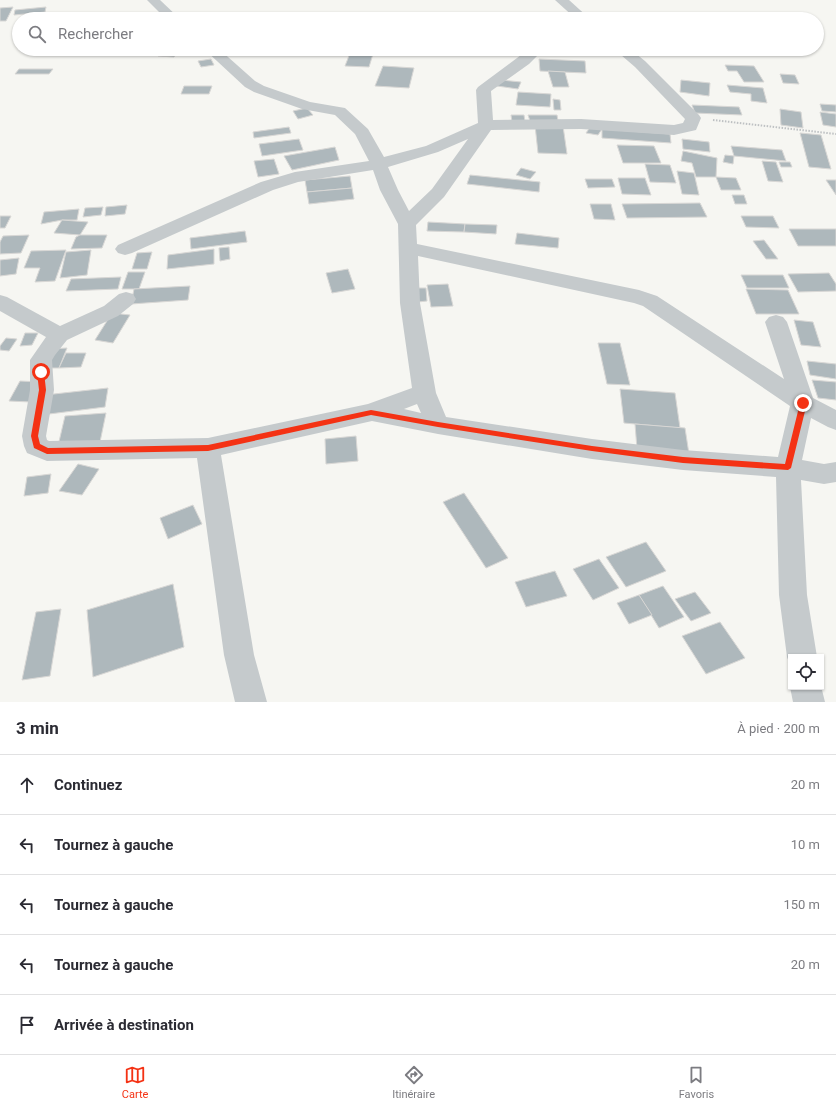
<!DOCTYPE html>
<html lang="fr">
<meta charset="utf-8">
<style>
body{margin:0;font-family:Roboto,sans-serif;background:#f7f7f7;color:#2b2b33}
.controls{position:absolute;right:12px;bottom:12px;display:grid;overflow:hidden;border-radius:0px;box-shadow:0 1px 3px #0004}
.controls button{width:36px;height:36px;display:grid;place-items:center;padding:0;border:0;border-bottom:1px solid #e1e1e2;background:#fff;color:#2b2b33;font:20px sans-serif}
.stop{position:absolute;width:12px;height:12px;margin:-9px;border:3px solid #f43214;border-radius:50%;background:#fff}
.stop.end{background:#f43214;border-color:#fff;box-shadow:0 1px 4px #0008}
.list{margin:0;padding:0;list-style:none}
h2{display:flex;justify-content:space-between;align-items:center;height:52px;margin:0;padding:0 16px;font-size:17px}
h2 small{font-size:13px;font-weight:400;color:#7c7c81}
.list li{display:grid;grid-template-columns:26px 1fr auto;gap:12px;align-items:center;box-sizing:border-box;height:60px;padding:0 16px;border-top:1px solid #e1e1e2}
.list b{display:block;font-size:15px;white-space:nowrap}
.list em{font-size:13px;font-style:normal;color:#7c7c81}
.icon{flex:none;width:22px;height:22px;fill:none;stroke:currentColor;stroke-width:2;stroke-linecap:round;stroke-linejoin:round}
.map{position:relative;flex:none;width:836px;height:702px;overflow:hidden}
.search{position:absolute;background:#fff;box-shadow:0 1px 3px #0004;left:12px;right:12px;top:12px;height:44px;display:flex;align-items:center;gap:10px;box-sizing:border-box;padding:0 14px;border-radius:22px;color:#7c7c81;font-size:15px}
.sheet{height:352px;background:#fff}
nav{display:flex;justify-content:space-around;align-items:center;box-sizing:border-box;height:56px;border-top:1px solid #e1e1e2;background:#fff;font-size:11px;color:#7c7c81}
nav a{display:grid;justify-items:center;gap:2px}
nav .on{color:#f43214}
.map>svg:first-child{display:block}
.building{fill:#aeb8bc;stroke:#d8d7d5}
.lines{fill:none;stroke-linecap:round;stroke-linejoin:round}
.path{stroke:#bec1c3;stroke-width:2;stroke-dasharray:1.5 1.5;stroke-linecap:butt}
.street{fill:#c5cacc;fill-rule:evenodd}
.route{fill:#f43214}
</style>
<div class="map">
<svg width="836" height="702" viewBox="0 0 836 702">
<rect width="100%" height="100%" fill="#f6f6f2"/>
<!-- building -->
<g class="building">
<path d="M13,7L6,21H0V8Z"/>
<path d="M46,7L45,12L14,15L15,10Z"/>
<path d="M163,50L179,51L174,57L158,56Z"/>
<path d="M350,53L373,54L369,67L345,66Z"/>
<path d="M211,59L214,65L201,67L198,61Z"/>
<path d="M539,59L585,61L586,73L540,71Z"/>
<path d="M725,65L754,66L764,82H744L737,71H728Z"/>
<path d="M383,66L414,68L409,88L375,86Z"/>
<path d="M19,69H53L49,74H15Z"/>
<path d="M548,71L565,72L569,87H553Z"/>
<path d="M780,74L795,75L799,84L783,83Z"/>
<path d="M501,80L521,82L518,89L497,86Z"/>
<path d="M681,80L710,83L709,96L680,92Z"/>
<path d="M727,85L763,88L767,103L751,101V94L730,92Z"/>
<path d="M184,86H212L209,94H181Z"/>
<path d="M518,92L551,94L550,107L516,105Z"/>
<path d="M553,99L560,100L561,110H554Z"/>
<path d="M820,104L836,105V112L822,111Z"/>
<path d="M692,105L739,107L742,115L695,113Z"/>
<path d="M307,108L313,115L298,119L293,111Z"/>
<path d="M780,109L801,112L803,128L781,125Z"/>
<path d="M820,112L836,114V127L823,125Z"/>
<path d="M511,115H524L525,122H512Z"/>
<path d="M528,115H557L558,121H530Z"/>
<path d="M535,125L563,126L567,154L538,153Z"/>
<path d="M591,126L602,129L598,135L586,133Z"/>
<path d="M289,127L291,133L254,138L253,132Z"/>
<path d="M602,129L670,134L671,143L602,138Z"/>
<path d="M800,133L821,135L831,169L809,167Z"/>
<path d="M299,139L303,150L262,156L259,144Z"/>
<path d="M682,139L709,142L710,152L683,149Z"/>
<path d="M617,145L654,146L661,163H623Z"/>
<path d="M731,146L782,150L786,161L734,156Z"/>
<path d="M335,147L339,160L292,170L284,156Z"/>
<path d="M683,151L717,158L716,177H696L692,163L681,161Z"/>
<path d="M725,155L734,156L733,164L723,162Z"/>
<path d="M274,159L279,174L258,177L254,161Z"/>
<path d="M762,161L776,162L783,182L768,181Z"/>
<path d="M779,162H790L792,167H781Z"/>
<path d="M645,164L670,165L676,183L650,182Z"/>
<path d="M521,168L536,172L530,179L516,175Z"/>
<path d="M677,171L694,173L699,195L682,194Z"/>
<path d="M470,175L540,182L539,192L467,184Z"/>
<path d="M350,176L352,188L307,192L305,180Z"/>
<path d="M716,177L736,178L741,190H721Z"/>
<path d="M618,178H645L651,195L622,194Z"/>
<path d="M585,179H612L615,187L588,188Z"/>
<path d="M826,180H836V195Z"/>
<path d="M352,188L354,199L309,204L307,192Z"/>
<path d="M732,195H744L747,204H735Z"/>
<path d="M700,203L707,217L627,218L622,204Z"/>
<path d="M590,204H611L615,220L594,219Z"/>
<path d="M127,205L125,214L105,216L106,207Z"/>
<path d="M103,207L101,215L83,217L85,208Z"/>
<path d="M79,209L77,220H62L41,224L44,212Z"/>
<path d="M0,216H11L5,228H0Z"/>
<path d="M741,216H773L779,228L746,227Z"/>
<path d="M62,220L88,222L80,235L54,233Z"/>
<path d="M428,222L465,224L464,232L427,231Z"/>
<path d="M465,224L497,225L496,234L464,232Z"/>
<path d="M789,229H836V246H798Z"/>
<path d="M245,231L247,242L191,249L190,238Z"/>
<path d="M517,233L559,238L558,248L515,244Z"/>
<path d="M29,235L21,253L0,254V242L3,236Z"/>
<path d="M80,235H107L102,248L71,249L76,237Z"/>
<path d="M764,240L778,259H766L753,241Z"/>
<path d="M229,247L230,259L220,261L219,248Z"/>
<path d="M214,249V264L167,269L168,255Z"/>
<path d="M66,250L55,281L35,282L40,268H24L31,251Z"/>
<path d="M91,250L87,275L60,278L66,252Z"/>
<path d="M152,252L147,269H132L137,253Z"/>
<path d="M19,258L16,274L0,276V260Z"/>
<path d="M348,269L355,289L332,293L326,273Z"/>
<path d="M128,272H145L139,289H122Z"/>
<path d="M829,273L836,284V291L798,292L788,274Z"/>
<path d="M741,275H783L789,288H747Z"/>
<path d="M121,277L118,289L66,291L71,279Z"/>
<path d="M448,284L453,306L431,307L427,285Z"/>
<path d="M190,286L188,300L131,304L134,289Z"/>
<path d="M417,288H426L427,301L418,302Z"/>
<path d="M746,289L788,290L799,314H756Z"/>
<path d="M112,313L130,315L113,343L95,340Z"/>
<path d="M794,320L813,322L821,347L801,345Z"/>
<path d="M25,333H38L32,345L20,346Z"/>
<path d="M6,338L17,339L9,351L0,350V346Z"/>
<path d="M598,343H620L630,385L607,384Z"/>
<path d="M67,348L59,368H42L50,349Z"/>
<path d="M66,353H86L81,367L59,368Z"/>
<path d="M807,361L836,364V379L810,375Z"/>
<path d="M812,380L836,382V400L818,398Z"/>
<path d="M20,381L42,382L31,402L9,401Z"/>
<path d="M108,388L105,407L41,415L45,395Z"/>
<path d="M620,389L675,393L680,428L624,423Z"/>
<path d="M106,413L100,442L58,446L65,416Z"/>
<path d="M635,424L685,428L689,454L637,449Z"/>
<path d="M356,436L358,461L326,464L325,439Z"/>
<path d="M78,464L99,469L82,495L59,491Z"/>
<path d="M51,474L48,493L24,496L27,477Z"/>
<path d="M464,493L508,558L486,568L443,502Z"/>
<path d="M193,505L202,524L168,539L160,518Z"/>
<path d="M646,542L666,571L626,587L606,557Z"/>
<path d="M599,559L619,588L593,600L573,569Z"/>
<path d="M555,571L567,596L526,607L515,582Z"/>
<path d="M173,584L184,647L93,677L87,610Z"/>
<path d="M663,586L684,617L659,628L639,595Z"/>
<path d="M695,592L711,613L691,621L675,599Z"/>
<path d="M639,595L652,615L629,624L617,603Z"/>
<path d="M61,609L50,676L22,680L36,612Z"/>
<path d="M720,622L745,658L706,674L682,636Z"/>
</g>
<g class="lines">
<!-- path -->
<path class="path" d="M713,120L836,134"/>
<!-- street -->
<g class="street">
<path d="M147,0H160L180,19H166Z"/>
<path d="M555,0H569L590,19H576Z"/>
<path d="M204,49H219L255,81L264,86L310,102L345,108L368,129L384,157L426,146L478,123L476,90L478,87L529,49H544L529,64L491,91L493,120L581,119L674,125L683,123L685,119L635,67L614,49H630L645,61L699,115L701,118L696,130L674,135L581,129L491,130L444,197L416,225L417,244L639,290L657,296L784,379L765,322L769,317L776,315L783,317L787,322L813,398L836,410V430L828,427L811,418L802,460L824,464L836,462V482L824,484L801,480L807,595L817,657H791V667L787,657L779,595L776,477L683,470L592,459L438,434L372,421L221,455L254,655L267,702H235L224,655L197,458L47,461L27,453L24,446L22,436L30,390V360L46,337L0,311V295L7,297L60,326L104,306L119,294L126,292L133,294L136,299L133,304L118,316L67,340L55,355L52,360L54,390L46,436L47,440L49,441L208,438L368,404L412,388L400,303L398,224L380,190L373,170L298,182L273,190L132,253L125,255L118,253L115,249L118,245L261,182L295,172L369,161L355,134L335,115L302,109L254,92L245,87ZM468,139L432,189L409,211L398,190L388,167L438,152ZM418,256L634,303L643,306L790,406L778,457L683,450L592,439L446,417L436,393L420,303ZM417,404L421,413L404,409Z"/>
<path d="M791,686V687H821V686L825,702H793L790,687Z"/>
</g>
</g>
<!-- route -->
<path class="route" d="M41,369L44,372L46,390L38,436L40,444L48,448L208,445L371,410L438,422L592,446L683,457L785,464L800,403L803,401L807,403L791,468L788,470L683,463L592,451L438,427L371,415L208,451L47,454L34,448L31,436L39,390L37,372Z"/>
</svg>
<div class="controls">
<button><svg class="icon" aria-label="locate" viewBox="0 0 24 24"><circle cx="12" cy="12" r="6"/><path d="M12 2v4M12 18v4M2 12h4M18 12h4"/></svg></button>
</div>
<div class="stop" style="left:41px;top:372px"></div>
<div class="stop end" style="left:803px;top:403px"></div>
<div class="search"><svg class="icon" aria-label="search" viewBox="0 0 24 24"><circle cx="10" cy="10" r="6"/><path d="M15 15l6 6"/></svg>Rechercher</div>
</div>
<section class="sheet">
<h2>3 min<small>À pied · 200 m</small></h2>
<ul class="list">
<li><svg class="icon" aria-label="ahead" viewBox="0 0 24 24"><path d="M12 20V5M6 11l6-6 6 6"/></svg><div><b>Continuez</b></div><em>20 m</em></li>
<li><svg class="icon" aria-label="left" viewBox="0 0 24 24"><path d="M17 20v-9H6M10 6l-5 5 5 5"/></svg><div><b>Tournez à gauche</b></div><em>10 m</em></li>
<li><svg class="icon" aria-label="left" viewBox="0 0 24 24"><path d="M17 20v-9H6M10 6l-5 5 5 5"/></svg><div><b>Tournez à gauche</b></div><em>150 m</em></li>
<li><svg class="icon" aria-label="left" viewBox="0 0 24 24"><path d="M17 20v-9H6M10 6l-5 5 5 5"/></svg><div><b>Tournez à gauche</b></div><em>20 m</em></li>
<li><svg class="icon" aria-label="arrive" viewBox="0 0 24 24"><path d="M6 21V4h12l-3 4 3 4H6"/></svg><div><b>Arrivée à destination</b></div></li>
</ul>
</section>
<nav>
<a class="on"><svg class="icon" aria-label="map" viewBox="0 0 24 24"><path d="M3 6l6-2 6 2 6-2v14l-6 2-6-2-6 2zM9 4v14M15 6v14"/></svg>Carte</a>
<a><svg class="icon" aria-label="directions" viewBox="0 0 24 24"><path d="M12 3l9 9-9 9-9-9zM9 14v-3h6M13 9l2 2-2 2"/></svg>Itinéraire</a>
<a><svg class="icon" aria-label="saved" viewBox="0 0 24 24"><path d="M7 4h10v16l-5-4-5 4z"/></svg>Favoris</a>
</nav>
